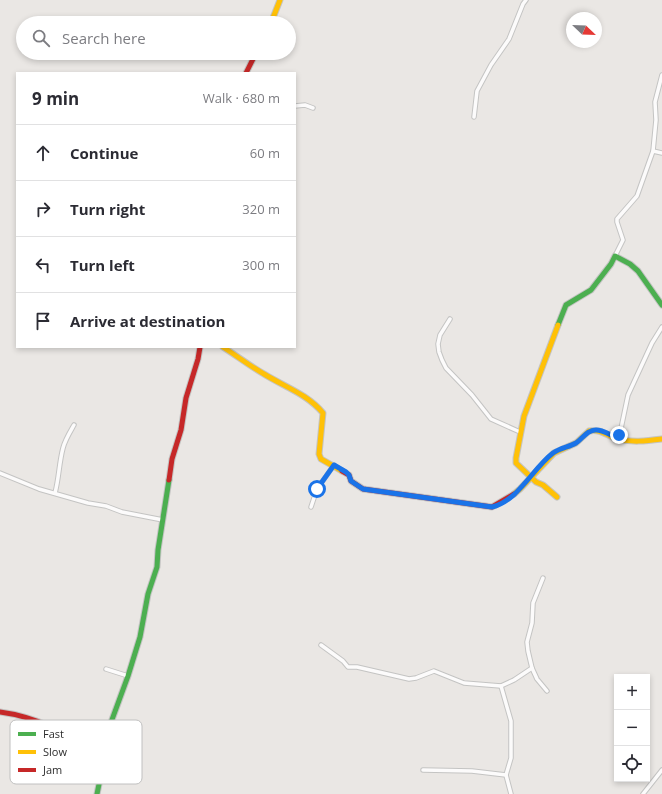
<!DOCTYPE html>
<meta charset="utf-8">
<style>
body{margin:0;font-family:"Open Sans",sans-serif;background:#f2f2f3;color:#2b2b33}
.controls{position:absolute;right:12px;bottom:12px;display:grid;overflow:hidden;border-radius:0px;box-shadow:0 2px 6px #0003}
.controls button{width:36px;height:36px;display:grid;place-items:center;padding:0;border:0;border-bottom:1px solid #e1e1e2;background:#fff;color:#2b2b33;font:20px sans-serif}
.compass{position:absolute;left:566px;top:12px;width:36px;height:36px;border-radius:50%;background:#fff;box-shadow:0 2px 6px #0003;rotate:113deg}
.stop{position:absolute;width:12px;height:12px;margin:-9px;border:3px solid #1a73e8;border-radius:50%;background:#fff}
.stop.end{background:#1a73e8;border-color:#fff;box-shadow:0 1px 4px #0008}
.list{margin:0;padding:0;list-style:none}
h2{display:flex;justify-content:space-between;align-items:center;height:52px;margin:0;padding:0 16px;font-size:17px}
h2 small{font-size:13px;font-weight:400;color:#7c7c81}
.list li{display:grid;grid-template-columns:26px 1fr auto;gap:12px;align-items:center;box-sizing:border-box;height:56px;padding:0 16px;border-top:1px solid #e1e1e2}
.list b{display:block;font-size:15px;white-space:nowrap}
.list em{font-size:13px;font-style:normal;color:#7c7c81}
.icon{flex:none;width:22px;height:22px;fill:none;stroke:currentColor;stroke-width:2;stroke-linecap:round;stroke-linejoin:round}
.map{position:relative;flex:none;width:662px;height:794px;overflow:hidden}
.search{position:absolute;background:#fff;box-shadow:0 2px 6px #0003;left:16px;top:16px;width:280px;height:44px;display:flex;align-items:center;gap:10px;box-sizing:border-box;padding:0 14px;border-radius:22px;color:#7c7c81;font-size:15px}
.panel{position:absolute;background:#fff;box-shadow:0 2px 6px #0003;left:16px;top:72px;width:280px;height:276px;border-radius:0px}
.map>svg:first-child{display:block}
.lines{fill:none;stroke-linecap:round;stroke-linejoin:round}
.street-casing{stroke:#c4c4c3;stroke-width:5.5}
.fast-casing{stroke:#c4c4c3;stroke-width:7}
.slow-casing{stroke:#c4c4c3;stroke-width:7}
.jam-casing{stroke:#c4c4c3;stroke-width:7}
.street{stroke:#fcfbfb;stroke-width:3.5}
.fast{stroke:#4caf50;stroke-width:5}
.slow{stroke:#ffc107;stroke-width:5}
.jam{stroke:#c62828;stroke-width:5}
.route{stroke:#1a73e8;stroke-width:5}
.key{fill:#fff;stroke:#c0c0c0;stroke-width:1}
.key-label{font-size:11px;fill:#2d2d2d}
</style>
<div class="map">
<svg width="662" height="794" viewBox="0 0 662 794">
<rect width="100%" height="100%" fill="#eae7e4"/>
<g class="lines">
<defs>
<g id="street">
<path d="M295,106L305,105L313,108"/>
<path d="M474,117L477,91L491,65L509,39L523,4L526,0"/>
<path d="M653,151L662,153"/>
<path d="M615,256L623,240L617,222V219L637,196L653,151L656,120L655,102L662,75"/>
<path d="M450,319L440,335L438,344L439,352L442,360L446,368L472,395L491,419L520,432"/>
<path d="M619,438L628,395L652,343L662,327"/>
<path d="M0,473L39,489L88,503L106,506L122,512L163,520"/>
<path d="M55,493C59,478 59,463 63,448C65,440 70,432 74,425"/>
<path d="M311,507L317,489L334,465"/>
<path d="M543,578L533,603L532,623L527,642L528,651L532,668L537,679L547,691"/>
<path d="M321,645L343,661L348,667H357L409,679L416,678L434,671L464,683L501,686L514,680L532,668"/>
<path d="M106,669L128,676"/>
<path d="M501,686L511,721V758L506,775L511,794"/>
<path d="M423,770L472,771L506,775"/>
<path d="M643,794L662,770"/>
</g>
<g id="fast">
<path d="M558,325L566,305L591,290L611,264L615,256L630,264L638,271L662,305"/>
<path d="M97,794L105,755L106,736L128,676L140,637L148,594L157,567L158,550L169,480"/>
</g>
<g id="slow">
<path d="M271,23L280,0"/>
<path d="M223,347C237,356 250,366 264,374C285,387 307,394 323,413L319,454L321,459L342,471"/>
<path d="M514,494L520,489L554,453L576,443L589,431C600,429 605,434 615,438C630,443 647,441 662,439"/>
<path d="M557,497L543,485L536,482L516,463V458L524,416L558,325"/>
</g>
<g id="jam">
<path d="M246,73L256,53"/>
<path d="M342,471L349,475L351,481L363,489L492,507L514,494"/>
<path d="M169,480L172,459L181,430L186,398L198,359L200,347"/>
<path d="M0,712C39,717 71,736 105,755"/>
</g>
</defs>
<!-- street casing -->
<use href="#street" class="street-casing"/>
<!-- fast casing -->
<use href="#fast" class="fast-casing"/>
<!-- slow casing -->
<use href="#slow" class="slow-casing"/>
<!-- jam casing -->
<use href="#jam" class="jam-casing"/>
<!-- street -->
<use href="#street" class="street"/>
<!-- fast -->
<use href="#fast" class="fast"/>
<!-- slow -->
<use href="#slow" class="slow"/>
<!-- jam -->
<use href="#jam" class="jam"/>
</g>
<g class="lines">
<!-- route -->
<path class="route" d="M317,489L334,465L346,472L349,475L351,481L363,489L492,507C518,501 533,468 553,453C560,448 569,447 576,443C583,438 587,430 596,430C604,430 611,436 619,438V435"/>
</g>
<!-- legend -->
<rect x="10" y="720" width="132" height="64" rx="6" class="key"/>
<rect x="18" y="732" width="18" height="4" fill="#4caf50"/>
<rect x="18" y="750" width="18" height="4" fill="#ffc107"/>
<rect x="18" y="768" width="18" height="4" fill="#c62828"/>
<g class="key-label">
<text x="43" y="738">Fast</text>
<text x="43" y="756">Slow</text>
<text x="43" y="774">Jam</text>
</g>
</svg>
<div class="controls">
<button>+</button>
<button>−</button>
<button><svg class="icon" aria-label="locate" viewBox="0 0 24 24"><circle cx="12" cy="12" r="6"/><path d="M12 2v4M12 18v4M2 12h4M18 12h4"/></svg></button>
</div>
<svg class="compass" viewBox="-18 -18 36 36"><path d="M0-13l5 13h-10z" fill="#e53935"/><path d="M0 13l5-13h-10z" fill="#7c7c81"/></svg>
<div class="stop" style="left:317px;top:489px"></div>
<div class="stop end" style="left:619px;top:435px"></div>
<div class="search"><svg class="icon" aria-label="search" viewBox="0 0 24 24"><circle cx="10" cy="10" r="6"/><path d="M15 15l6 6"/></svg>Search here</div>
<section class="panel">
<h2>9 min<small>Walk · 680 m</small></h2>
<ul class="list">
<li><svg class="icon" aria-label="ahead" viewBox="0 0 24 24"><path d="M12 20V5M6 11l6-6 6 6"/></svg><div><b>Continue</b></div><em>60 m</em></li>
<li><svg class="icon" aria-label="right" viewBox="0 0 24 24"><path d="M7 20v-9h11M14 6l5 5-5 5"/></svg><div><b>Turn right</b></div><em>320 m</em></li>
<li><svg class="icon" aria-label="left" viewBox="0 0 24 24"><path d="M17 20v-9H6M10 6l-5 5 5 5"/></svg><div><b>Turn left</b></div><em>300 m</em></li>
<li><svg class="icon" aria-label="arrive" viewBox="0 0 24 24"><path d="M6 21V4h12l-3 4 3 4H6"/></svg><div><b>Arrive at destination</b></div></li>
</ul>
</section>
</div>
